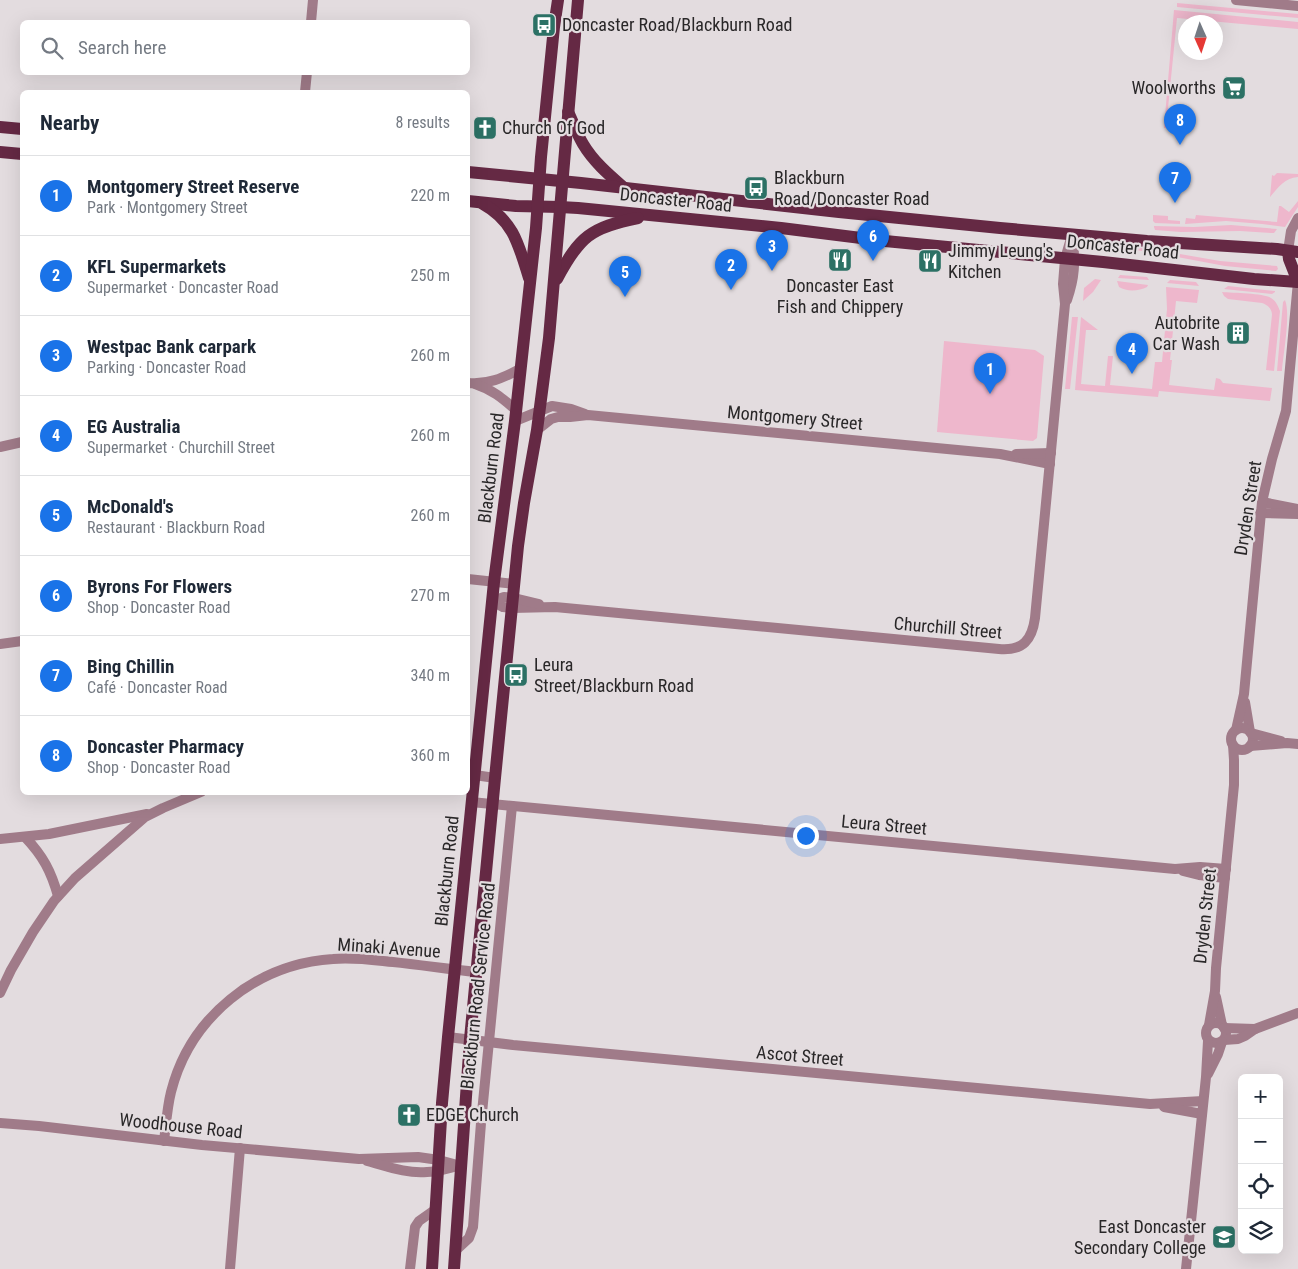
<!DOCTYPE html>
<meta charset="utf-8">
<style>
body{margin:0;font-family:"Roboto Condensed",sans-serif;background:#f2f2f3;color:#1f2937}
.controls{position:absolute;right:15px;bottom:15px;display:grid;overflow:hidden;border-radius:8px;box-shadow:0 5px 20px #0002}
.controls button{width:45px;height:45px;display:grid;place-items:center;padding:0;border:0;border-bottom:1px solid #e0e1e3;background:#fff;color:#1f2937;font:25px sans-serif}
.compass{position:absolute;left:1178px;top:15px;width:45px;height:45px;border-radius:50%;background:#fff;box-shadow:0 5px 20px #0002;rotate:177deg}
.you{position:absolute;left:805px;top:835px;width:18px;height:18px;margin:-12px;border:4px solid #fff;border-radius:50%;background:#1a73e8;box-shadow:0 0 0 8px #1a73e833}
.badge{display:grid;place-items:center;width:32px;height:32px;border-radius:50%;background:#1a73e8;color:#fff;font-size:16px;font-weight:700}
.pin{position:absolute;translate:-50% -41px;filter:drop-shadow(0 1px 2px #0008)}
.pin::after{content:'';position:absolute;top:26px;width:18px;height:15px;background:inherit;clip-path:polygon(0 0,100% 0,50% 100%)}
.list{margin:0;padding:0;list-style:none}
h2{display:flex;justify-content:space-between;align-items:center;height:65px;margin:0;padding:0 20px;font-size:21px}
h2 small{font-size:16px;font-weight:400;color:#747a83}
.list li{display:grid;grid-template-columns:32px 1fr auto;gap:15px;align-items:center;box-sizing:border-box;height:80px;padding:0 20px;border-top:1px solid #e0e1e3}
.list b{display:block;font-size:19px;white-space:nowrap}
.list p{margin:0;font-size:16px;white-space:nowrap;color:#747a83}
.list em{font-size:16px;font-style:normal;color:#747a83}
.icon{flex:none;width:28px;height:28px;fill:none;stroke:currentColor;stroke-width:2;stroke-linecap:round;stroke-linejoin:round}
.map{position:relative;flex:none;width:1298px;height:1269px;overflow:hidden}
.search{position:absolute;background:#fff;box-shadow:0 5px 20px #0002;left:20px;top:20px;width:450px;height:55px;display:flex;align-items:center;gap:12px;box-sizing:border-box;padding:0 18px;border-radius:8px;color:#747a83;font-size:19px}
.panel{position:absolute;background:#fff;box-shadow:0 5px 20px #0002;left:20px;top:90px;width:450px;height:705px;border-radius:8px}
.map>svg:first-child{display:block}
.green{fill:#eeb7cc}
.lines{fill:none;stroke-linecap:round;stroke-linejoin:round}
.street{stroke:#a07b89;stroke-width:10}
.primary{stroke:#652944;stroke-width:12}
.labels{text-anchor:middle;stroke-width:4.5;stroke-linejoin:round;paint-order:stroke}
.poi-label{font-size:18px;fill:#292728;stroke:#e3dcdf;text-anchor:start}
.street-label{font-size:18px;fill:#292728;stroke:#e3dcdf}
</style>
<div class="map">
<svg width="1298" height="1269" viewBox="0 0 1298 1269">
<rect width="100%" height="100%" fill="#e3dcdf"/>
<!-- green -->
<g class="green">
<path d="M1177,3L1298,14V18L1177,7Z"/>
<path d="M1174,10L1298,22V29L1177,18L1166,128H1164Z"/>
<path d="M1277,173L1298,174V177C1284,178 1279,187 1270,197L1272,175L1274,176Z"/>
<path d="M1298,201V207L1285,227L1262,224L1226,221L1185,224L1186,218L1195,219L1196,215L1277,222L1279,206H1281L1289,212Z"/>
<path d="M1153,215L1168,216V220L1180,221V224L1155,223L1153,221Z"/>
<path d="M1231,225L1277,229L1274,233H1271L1240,231L1181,232L1155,230L1154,227V226L1194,227Z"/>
<path d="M1108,244L1157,250L1220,261L1277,266L1278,269L1276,271L1225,266L1156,253L1106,246V245Z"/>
<path d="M1120,275L1147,277L1149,280L1118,278Z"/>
<path d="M1095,279L1101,280L1093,292L1083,301L1084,288Z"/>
<path d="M1170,280L1196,282L1199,286L1167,283Z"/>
<path d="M1117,281L1148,285L1147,287C1139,291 1127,292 1119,287Z"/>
<path d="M1228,286L1275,291V292L1272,294L1224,289Z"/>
<path d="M1166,287L1199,290L1197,303L1176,301L1170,360H1172L1169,385L1214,390L1216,378L1220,379L1223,383L1272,388L1270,401L1159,391L1158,397L1075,390L1081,317L1098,330H1086L1081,384L1105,386L1108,356H1113L1110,385L1152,389L1155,362H1162L1167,309Z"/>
<path d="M1222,292C1233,293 1263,293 1271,298C1276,301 1278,306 1280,311L1274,371L1266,370L1272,315C1272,309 1268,305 1262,303L1228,299L1224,296Z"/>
<path d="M1285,300C1291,314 1283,355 1282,371H1277L1283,302Z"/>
<path d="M1072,317H1078L1070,389H1065Z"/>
<path d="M944,341L1035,350L1044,356L1037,438L1033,441L937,432Z"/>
</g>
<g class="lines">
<!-- street -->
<g class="street">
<path d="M1236,0L1298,6"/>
<path d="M311,22L313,0"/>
<path d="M305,92L307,72"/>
<path d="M1288,251L1291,231L1298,218"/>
<path d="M1067,300C1075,277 1075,263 1073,239"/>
<path d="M468,383C487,385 503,378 520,369"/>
<path d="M475,384C493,390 502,398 516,410"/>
<path d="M515,421L552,406L571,409L585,414"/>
<path d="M537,430L551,419L558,417H570L588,415L1000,454L1050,464"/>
<path d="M0,447L22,442"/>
<path d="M1016,454L1051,453"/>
<path d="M1262,502L1298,509"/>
<path d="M1260,513L1298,514"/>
<path d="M468,579L515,584"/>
<path d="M492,601L503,607L512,608L555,607L999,649C1023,651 1032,640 1035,618L1065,304L1063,284L1065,259L1072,235"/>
<path d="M492,601L504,597L514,598L539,604"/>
<path d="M0,644L22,641"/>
<path d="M1245,702L1250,732"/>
<circle cx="1242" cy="739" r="11"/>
<path d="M1236,730L1244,694L1262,502L1272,459L1286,411L1298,282"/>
<path d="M1251,733L1281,741"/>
<path d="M1250,746L1287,743L1298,744"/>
<path d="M468,774L495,778"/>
<path d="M471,802L1175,869L1200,867L1226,869"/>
<path d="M25,837C43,856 51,871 58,896"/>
<path d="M0,839L49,834L147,814"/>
<path d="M1183,871L1199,875L1225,878"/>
<path d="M0,993L11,970L33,932L54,901L75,878L145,817L163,808L201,792"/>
<path d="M1216,997L1222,1025"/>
<circle cx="1216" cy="1033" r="10"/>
<path d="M1209,1025L1215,991L1216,968L1234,785V760L1233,745"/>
<path d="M1224,1028L1255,1029"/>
<path d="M448,1037L513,1045L1150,1104L1203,1101"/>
<path d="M1224,1040L1238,1039L1245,1036L1255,1029L1298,1013"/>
<path d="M1208,1074L1218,1054L1222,1042"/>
<path d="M1164,1107L1202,1114"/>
<path d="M0,1123L39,1126L202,1145L359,1159L418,1157L439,1160L461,1166"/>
<path d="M164,1141C166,1125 167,1108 171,1092C190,1017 256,964 333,959C353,957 373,960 393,962C421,965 448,969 476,972"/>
<path d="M367,1161C386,1166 407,1174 427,1172C437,1172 448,1168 458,1166"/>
<path d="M455,1251L469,1238L473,1227L481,1123L512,806"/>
<path d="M230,1269L240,1148"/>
<path d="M410,1269L415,1227L419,1221L436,1209"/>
<path d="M1186,1269L1206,1077L1208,1041"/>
</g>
<!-- primary -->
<g class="primary">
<path d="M568,112C573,122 577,134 583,144C593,161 608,174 623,187"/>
<path d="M0,127L22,129"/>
<path d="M0,152L22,154"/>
<path d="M468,172L581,183L839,212L1000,228L1147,241L1277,249L1298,252"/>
<path d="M468,201L516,206L560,207L578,208L781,228L885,241L1103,262L1254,279L1298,282"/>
<path d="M483,204C514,221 519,246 529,278"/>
<path d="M1288,251L1289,259L1298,282"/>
<path d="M557,279C579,237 591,227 638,218"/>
<path d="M432,1269L442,1103L448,1037L494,582L515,421L530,283L536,228L541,157L554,27L558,0"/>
<path d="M454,1269L470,1039L495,778L518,546L524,503L537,430L549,338L578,0"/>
</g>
</g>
<!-- icons -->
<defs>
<symbol id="bus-square" viewBox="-11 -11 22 22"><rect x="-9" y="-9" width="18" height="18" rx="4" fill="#2c7165" stroke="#e3dcdf"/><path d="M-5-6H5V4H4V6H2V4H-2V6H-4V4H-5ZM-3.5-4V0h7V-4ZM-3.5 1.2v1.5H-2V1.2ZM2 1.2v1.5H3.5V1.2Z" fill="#fff"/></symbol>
<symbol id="supermarket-square" viewBox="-11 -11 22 22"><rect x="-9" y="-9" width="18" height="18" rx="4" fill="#2c7165" stroke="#e3dcdf"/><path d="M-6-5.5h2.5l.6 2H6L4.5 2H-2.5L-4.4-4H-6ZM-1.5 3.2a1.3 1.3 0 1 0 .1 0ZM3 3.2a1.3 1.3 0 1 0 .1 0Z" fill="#fff"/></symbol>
<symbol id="church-square" viewBox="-11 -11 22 22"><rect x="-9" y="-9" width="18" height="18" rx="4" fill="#2c7165" stroke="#e3dcdf"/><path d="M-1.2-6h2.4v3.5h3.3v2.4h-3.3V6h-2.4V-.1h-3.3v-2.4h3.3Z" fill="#fff"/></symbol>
<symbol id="restaurant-square" viewBox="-11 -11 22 22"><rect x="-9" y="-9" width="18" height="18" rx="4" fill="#2c7165" stroke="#e3dcdf"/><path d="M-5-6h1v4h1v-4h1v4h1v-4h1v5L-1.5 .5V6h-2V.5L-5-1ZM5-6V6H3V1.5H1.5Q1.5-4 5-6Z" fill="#fff"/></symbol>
<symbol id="building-square" viewBox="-11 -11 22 22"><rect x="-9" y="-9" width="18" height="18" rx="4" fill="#2c7165" stroke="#e3dcdf"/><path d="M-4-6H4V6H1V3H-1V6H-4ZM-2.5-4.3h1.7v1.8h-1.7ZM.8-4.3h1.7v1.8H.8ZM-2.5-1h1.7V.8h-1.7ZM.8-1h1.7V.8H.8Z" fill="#fff"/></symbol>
<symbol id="school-square" viewBox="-11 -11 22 22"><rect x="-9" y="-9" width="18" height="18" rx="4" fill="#2c7165" stroke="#e3dcdf"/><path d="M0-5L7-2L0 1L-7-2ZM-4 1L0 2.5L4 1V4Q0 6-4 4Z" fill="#fff"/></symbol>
</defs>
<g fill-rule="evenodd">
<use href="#bus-square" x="530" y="11" width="28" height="28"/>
<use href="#supermarket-square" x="1220" y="74" width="28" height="28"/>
<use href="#church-square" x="471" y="114" width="28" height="28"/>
<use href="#bus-square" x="742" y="174" width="28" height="28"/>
<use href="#restaurant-square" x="826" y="246" width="28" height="28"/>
<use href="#restaurant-square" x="916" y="247" width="28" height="28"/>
<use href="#building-square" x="1224" y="319" width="28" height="28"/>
<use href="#bus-square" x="502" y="661" width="28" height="28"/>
<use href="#church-square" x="395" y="1101" width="28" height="28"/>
<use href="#school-square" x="1210" y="1223" width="28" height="28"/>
</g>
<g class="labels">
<!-- poi labels -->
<g class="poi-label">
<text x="562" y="31">Doncaster Road/Blackburn Road</text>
<text x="1216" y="94" text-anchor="end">Woolworths</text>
<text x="502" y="134">Church Of God</text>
<text x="774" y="184">Blackburn<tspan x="774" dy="21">Road/Doncaster Road</tspan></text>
<text x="948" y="257">Jimmy Leung's<tspan x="948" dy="21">Kitchen</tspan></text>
<text x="840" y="292" text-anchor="middle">Doncaster East<tspan x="840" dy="21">Fish and Chippery</tspan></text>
<text x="1220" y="329" text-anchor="end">Autobrite<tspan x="1220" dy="21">Car Wash</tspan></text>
<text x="534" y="671">Leura<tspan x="534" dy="21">Street/Blackburn Road</tspan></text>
<text x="426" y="1121">EDGE Church</text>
<text x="1206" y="1233" text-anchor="end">East Doncaster<tspan x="1206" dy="21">Secondary College</tspan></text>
</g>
<!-- street labels -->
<g class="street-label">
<text transform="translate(676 200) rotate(6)" y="6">Doncaster Road</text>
<text transform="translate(1123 247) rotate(6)" y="6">Doncaster Road</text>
<text transform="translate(795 418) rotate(5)" y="6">Montgomery Street</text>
<text transform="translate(491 468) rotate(-83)" y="6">Blackburn Road</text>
<text transform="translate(1248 508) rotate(-81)" y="6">Dryden Street</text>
<text transform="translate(948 628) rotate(5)" y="6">Churchill Street</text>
<text transform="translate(884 825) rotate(5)" y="6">Leura Street</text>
<text transform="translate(447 871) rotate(-84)" y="6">Blackburn Road</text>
<text transform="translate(1205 916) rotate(-84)" y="6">Dryden Street</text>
<text transform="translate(389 948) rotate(4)" y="6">Minaki Avenue</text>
<text transform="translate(478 986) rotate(-84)" y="6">Blackburn Road Service Road</text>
<text transform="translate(800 1056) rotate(5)" y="6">Ascot Street</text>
<text transform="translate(181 1126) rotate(6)" y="6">Woodhouse Road</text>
</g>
</g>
</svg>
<div class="controls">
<button>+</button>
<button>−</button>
<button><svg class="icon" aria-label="locate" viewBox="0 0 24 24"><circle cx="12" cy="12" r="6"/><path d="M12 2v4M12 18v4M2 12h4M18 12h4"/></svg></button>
<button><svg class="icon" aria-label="layers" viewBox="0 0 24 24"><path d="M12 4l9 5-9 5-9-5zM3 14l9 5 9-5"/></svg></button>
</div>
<svg class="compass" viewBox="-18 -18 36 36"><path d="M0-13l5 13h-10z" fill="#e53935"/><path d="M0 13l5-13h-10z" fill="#747a83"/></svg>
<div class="you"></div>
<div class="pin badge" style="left:990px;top:394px">1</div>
<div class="pin badge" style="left:731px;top:290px">2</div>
<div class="pin badge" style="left:772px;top:271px">3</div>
<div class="pin badge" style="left:1132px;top:374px">4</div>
<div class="pin badge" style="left:625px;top:297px">5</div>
<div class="pin badge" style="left:873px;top:261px">6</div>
<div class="pin badge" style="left:1175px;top:203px">7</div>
<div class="pin badge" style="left:1180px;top:145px">8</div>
<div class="search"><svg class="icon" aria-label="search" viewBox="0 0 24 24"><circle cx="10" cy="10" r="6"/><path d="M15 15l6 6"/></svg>Search here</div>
<section class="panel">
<h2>Nearby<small>8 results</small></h2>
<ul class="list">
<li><span class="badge">1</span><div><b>Montgomery Street Reserve</b><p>Park · Montgomery Street</p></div><em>220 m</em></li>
<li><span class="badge">2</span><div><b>KFL Supermarkets</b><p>Supermarket · Doncaster Road</p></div><em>250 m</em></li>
<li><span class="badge">3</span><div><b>Westpac Bank carpark</b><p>Parking · Doncaster Road</p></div><em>260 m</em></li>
<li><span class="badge">4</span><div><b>EG Australia</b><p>Supermarket · Churchill Street</p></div><em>260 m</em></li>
<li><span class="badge">5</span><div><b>McDonald's</b><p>Restaurant · Blackburn Road</p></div><em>260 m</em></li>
<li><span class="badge">6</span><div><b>Byrons For Flowers</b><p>Shop · Doncaster Road</p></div><em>270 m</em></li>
<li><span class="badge">7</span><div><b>Bing Chillin</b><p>Café · Doncaster Road</p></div><em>340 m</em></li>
<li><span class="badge">8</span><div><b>Doncaster Pharmacy</b><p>Shop · Doncaster Road</p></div><em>360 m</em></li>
</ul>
</section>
</div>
